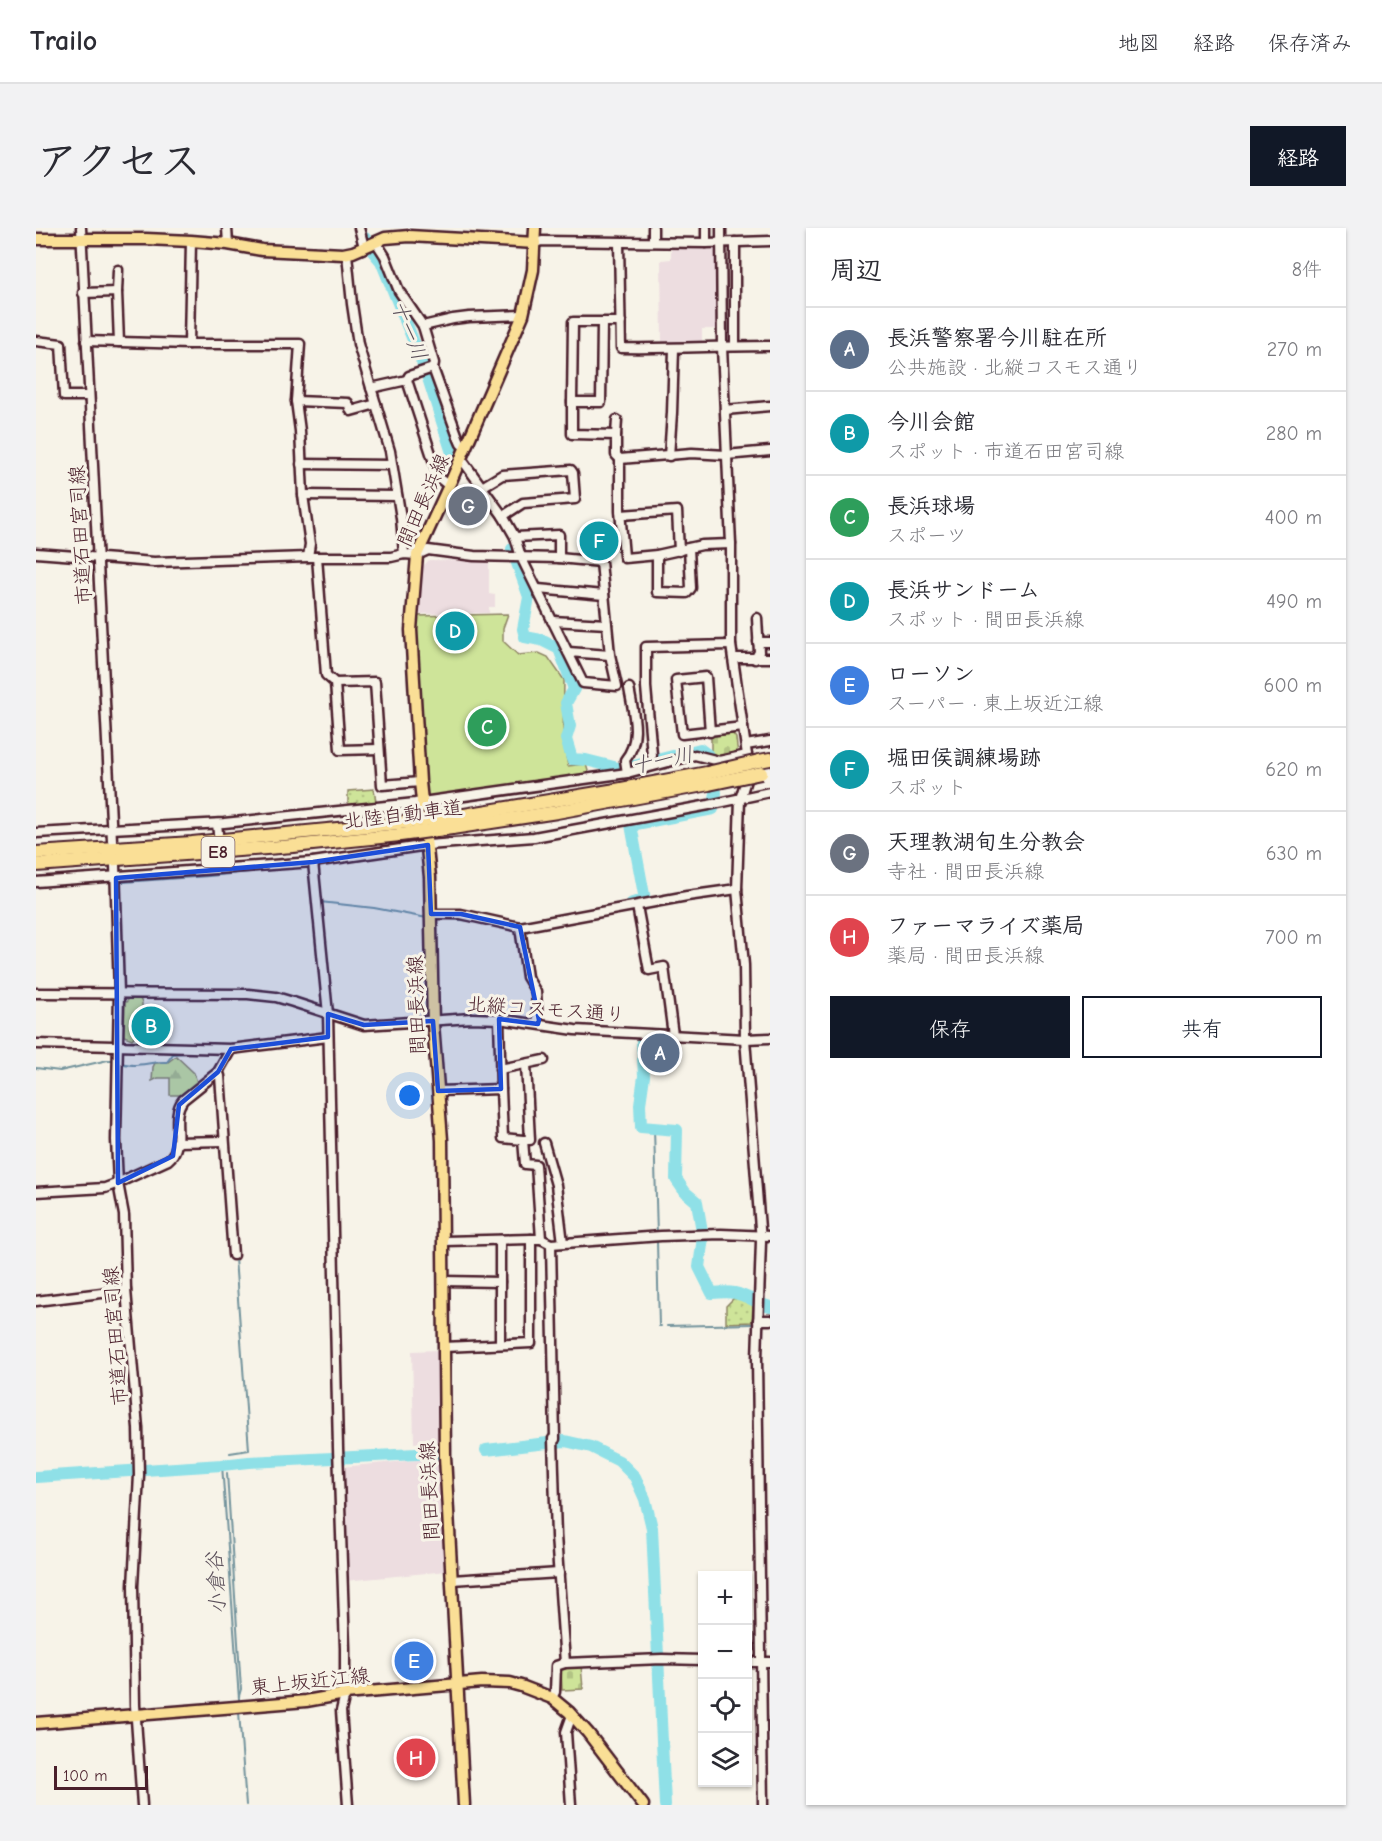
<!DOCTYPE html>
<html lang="ja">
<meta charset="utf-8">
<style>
body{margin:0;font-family:"Comic Neue","Klee One",sans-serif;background:#f2f2f3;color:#2b2b33}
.controls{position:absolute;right:18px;bottom:18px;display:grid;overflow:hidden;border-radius:0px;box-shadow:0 2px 4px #0004}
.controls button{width:54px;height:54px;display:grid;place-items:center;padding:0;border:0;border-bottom:2px solid #e1e1e2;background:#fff;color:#2b2b33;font:30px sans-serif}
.scale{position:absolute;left:18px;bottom:15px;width:94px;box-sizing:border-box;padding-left:6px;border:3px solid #4a1f2b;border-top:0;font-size:16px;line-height:21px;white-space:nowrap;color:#4a1f2b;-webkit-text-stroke:4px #f7f3e8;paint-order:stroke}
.you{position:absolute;left:374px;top:868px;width:21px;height:21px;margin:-15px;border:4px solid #fff;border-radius:50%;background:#1a73e8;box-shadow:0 0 0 9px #1a73e833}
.badge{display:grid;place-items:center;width:39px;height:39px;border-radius:50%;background:#111827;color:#fff;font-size:20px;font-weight:700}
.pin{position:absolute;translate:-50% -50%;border:3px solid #fff;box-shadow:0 2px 6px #0006}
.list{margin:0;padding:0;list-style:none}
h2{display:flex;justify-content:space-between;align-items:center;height:78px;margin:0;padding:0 24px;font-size:26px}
h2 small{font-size:20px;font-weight:400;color:#7c7c81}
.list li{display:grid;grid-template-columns:39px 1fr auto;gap:18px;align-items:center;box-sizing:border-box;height:84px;padding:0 24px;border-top:2px solid #e1e1e2}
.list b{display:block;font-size:22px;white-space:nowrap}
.list p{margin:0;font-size:20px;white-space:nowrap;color:#7c7c81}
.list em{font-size:20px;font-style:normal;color:#7c7c81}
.actions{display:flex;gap:12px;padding:18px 24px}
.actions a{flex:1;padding:14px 0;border:2px solid #111827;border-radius:0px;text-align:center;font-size:21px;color:#111827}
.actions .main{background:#111827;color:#fff}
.icon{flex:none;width:33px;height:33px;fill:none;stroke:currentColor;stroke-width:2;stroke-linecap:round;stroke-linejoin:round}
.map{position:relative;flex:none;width:734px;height:1577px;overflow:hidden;border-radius:0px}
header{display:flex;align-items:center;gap:36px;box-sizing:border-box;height:84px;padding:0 30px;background:#fff;border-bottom:2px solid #e1e1e2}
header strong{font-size:28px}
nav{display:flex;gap:33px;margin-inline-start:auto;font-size:21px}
.intro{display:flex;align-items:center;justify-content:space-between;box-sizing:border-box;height:144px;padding:0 36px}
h1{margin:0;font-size:42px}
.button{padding:15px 27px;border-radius:0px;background:#111827;color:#fff;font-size:21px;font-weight:700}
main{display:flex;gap:36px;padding:0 36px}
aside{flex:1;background:#fff;border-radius:0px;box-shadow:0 2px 4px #0004}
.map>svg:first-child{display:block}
.built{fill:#eddde0}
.grass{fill:#cee499;stroke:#8c8262;stroke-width:1.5}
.forest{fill:url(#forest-firs);stroke:#8c8262;stroke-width:1.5}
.cemetery{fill:url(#cemetery-stones);stroke:#8c8262;stroke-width:1.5}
.park{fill:url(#park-dots);stroke:#8c8262;stroke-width:1.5}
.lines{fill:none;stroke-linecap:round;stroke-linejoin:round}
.stream{stroke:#73939c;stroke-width:2}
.river{stroke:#8fe0e7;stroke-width:12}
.minor-casing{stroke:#4a1f2b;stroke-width:13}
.major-casing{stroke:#4a1f2b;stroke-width:15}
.highway-casing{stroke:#4a1f2b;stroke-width:16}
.minor{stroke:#f7f3e8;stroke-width:8}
.major{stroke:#fadf96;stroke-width:10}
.highway{stroke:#fadf96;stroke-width:12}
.highway-bridge-casing{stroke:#4a1f2b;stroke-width:16;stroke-linecap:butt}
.highway-bridge{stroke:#fadf96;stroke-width:12}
.marked{fill:#1d4ed8;fill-opacity:0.2;stroke:#1d4ed8;stroke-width:4.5;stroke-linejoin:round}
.labels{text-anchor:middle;stroke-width:6;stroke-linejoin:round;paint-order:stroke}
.shield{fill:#f7f3e8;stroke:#7e5f64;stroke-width:1.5}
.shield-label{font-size:18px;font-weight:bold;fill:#4a1f2b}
.street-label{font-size:20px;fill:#4a1f2b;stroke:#f7f3e8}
.water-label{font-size:21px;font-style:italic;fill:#5b4f5a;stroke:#f7f3e8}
</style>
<header>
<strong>Trailo</strong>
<nav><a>地図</a><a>経路</a><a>保存済み</a></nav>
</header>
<div class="intro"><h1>アクセス</h1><a class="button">経路</a></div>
<main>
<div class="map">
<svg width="734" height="1577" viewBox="0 0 734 1577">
<defs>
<pattern id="forest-firs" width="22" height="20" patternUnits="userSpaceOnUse" patternTransform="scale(1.5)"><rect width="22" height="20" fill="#cee499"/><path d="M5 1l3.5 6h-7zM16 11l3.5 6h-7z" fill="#b2c384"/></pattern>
<pattern id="cemetery-stones" width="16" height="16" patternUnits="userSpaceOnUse" patternTransform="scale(1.5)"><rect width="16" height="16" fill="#cee499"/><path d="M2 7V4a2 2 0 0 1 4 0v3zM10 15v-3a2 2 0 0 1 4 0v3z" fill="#b2c384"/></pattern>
<pattern id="park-dots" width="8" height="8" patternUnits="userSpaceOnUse" patternTransform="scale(1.5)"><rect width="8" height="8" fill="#cee499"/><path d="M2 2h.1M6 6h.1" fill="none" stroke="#b2c384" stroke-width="1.8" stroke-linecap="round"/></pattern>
</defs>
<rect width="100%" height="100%" fill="#f7f3e8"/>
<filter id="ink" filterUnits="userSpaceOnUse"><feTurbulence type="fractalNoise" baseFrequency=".0167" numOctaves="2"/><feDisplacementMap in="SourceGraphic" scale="12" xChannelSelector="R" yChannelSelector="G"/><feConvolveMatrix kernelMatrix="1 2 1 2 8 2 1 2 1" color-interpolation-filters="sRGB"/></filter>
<g filter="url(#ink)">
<!-- built -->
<g class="built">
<path d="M635,18L679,19L682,21L684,101H666V118H626L625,32L635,31Z"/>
<path d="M393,332L453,333V366L459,367V379H453V385L380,386L381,370L387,338Z"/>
<path d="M402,1122V1213L378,1215L376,1123Z"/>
<path d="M403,1230L411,1343L309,1353L305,1239Z"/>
</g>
<!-- grass -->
<g class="grass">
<path d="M472,386L467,400V413L482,427L503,425L512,429L528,452L527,514L532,538L550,536L554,550L390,576L382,440L381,388Z"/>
<path d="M93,771H104L106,775V803H104L96,811L88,808L89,775Z"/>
</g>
<!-- forest -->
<path class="forest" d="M140,828L158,845L161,854L145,867H134V850H122L116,853L117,839L119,835L132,834Z"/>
<!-- cemetery -->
<g class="cemetery">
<path d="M697,506L700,510L702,527L675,531V508Z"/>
<path d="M545,1437L547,1461L526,1462L525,1442L528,1438Z"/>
</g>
<!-- park -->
<g class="park">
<path d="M338,561L340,574L312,577V563Z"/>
<path d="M700,1068L717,1076L716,1094L690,1095V1078Z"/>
</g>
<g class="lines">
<!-- stream -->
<g class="stream">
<path d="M87,654L173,648L276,638"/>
<path d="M284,674L338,680L391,690"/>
<path d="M399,690L438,693"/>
<path d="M83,834C97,841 115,833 131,834L137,826L162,824"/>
<path d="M0,840L24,843L72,832H78"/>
<path d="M188,840L190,876"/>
<path d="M618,900L621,1007"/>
<path d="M621,1013L623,1098H625"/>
<path d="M631,1098L717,1096"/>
<path d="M194,1225L213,1222L199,1030"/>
<path d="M186,1237L203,1471"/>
<path d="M191,1245L205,1461L203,1468"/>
<path d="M203,1484L210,1577"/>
</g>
<!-- river -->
<g class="river">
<path d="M329,10L334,20L345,33L390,144L416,225L420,243"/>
<path d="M476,321L493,369L487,401L489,409L505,412L523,421L538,461L530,475L534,498L530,511L536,531L550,532L586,541L664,521L672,527"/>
<path d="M596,675L609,672L595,597L677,581L680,565L676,537"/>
<path d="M606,813L608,848L604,876L605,899L641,902L640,951L649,964L661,974L667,1009L663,1039L676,1065C696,1063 701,1064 719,1073"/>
<path d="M725,1076L734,1079"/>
<path d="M450,1222L529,1213L555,1219L583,1233L599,1249L609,1271L616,1300L629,1577"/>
<path d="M0,1249L186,1237L213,1234L402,1225"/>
</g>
<defs>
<g id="minor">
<path d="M45,0L76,612"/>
<path d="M191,0L192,16"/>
<path d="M323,0L328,19"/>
<path d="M670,0V15"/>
<path d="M685,0L686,119L695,316V417L711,527L710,552L704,571L701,661L708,737L709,811L725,1013L721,1131L727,1577"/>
<path d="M340,14L349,28L363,63L387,98L398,135L397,140L422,209L425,216L430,219"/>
<path d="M583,14L585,120C635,121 684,118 734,118"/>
<path d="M617,14V0"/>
<path d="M499,15L506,13L670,15L734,13"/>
<path d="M311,26L316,76L322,116L354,223L365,290L368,326"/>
<path d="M81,64L82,42"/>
<path d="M47,65L81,64L83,114"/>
<path d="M566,95L565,174H536L537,94H585"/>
<path d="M387,98L417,91L433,89L487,87"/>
<path d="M0,113L25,116L28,168H52"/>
<path d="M50,113L153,116H264L260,173L264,203L267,267L274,316L272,329"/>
<path d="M153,116L155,13"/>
<path d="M699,118V14"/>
<path d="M371,152L373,148L397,140"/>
<path d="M335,160L371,152L403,250L413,258"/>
<path d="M260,173L312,175L315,183L340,176"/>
<path d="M536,174V206L580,207V227L584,231"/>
<path d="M689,182L734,178"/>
<path d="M580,207L581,192"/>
<path d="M633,228L636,185L638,121"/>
<path d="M265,236L356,237"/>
<path d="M446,259L466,247L535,242L537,245L539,271L487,275L467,288"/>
<path d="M267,267L361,268"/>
<path d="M585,287L641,283L643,323"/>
<path d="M479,309L523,307V330"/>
<path d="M695,316L666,317L621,327L589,330L588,328L584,283V231L656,225L690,227L734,223"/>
<path d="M0,325L118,334L272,329H355L368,326L381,327L392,322L438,328L523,330L565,334L574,427L581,458L547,455L485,329L479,309L467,288L427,233"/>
<path d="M621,327V364L651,365L655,360L653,320"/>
<path d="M281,329L290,447L299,455L304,522L343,521"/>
<path d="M502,361L568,367"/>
<path d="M516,393L571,396"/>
<path d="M722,414H734"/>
<path d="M532,424L574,427"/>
<path d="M697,430H734"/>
<path d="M719,431L723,424L721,390"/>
<path d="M299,455L339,454L346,557L384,554"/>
<path d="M674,504L670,449L640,452L646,506L707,499"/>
<path d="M710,517L734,513"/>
<path d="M616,527L610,459V419L695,417"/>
<path d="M591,545L589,532C606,512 597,484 593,460"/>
<path d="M181,596L182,605"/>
<path d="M0,605L188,595L379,575L591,545L659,527L683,533L711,527"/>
<path d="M277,634L292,786L302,1220L309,1420V1466L305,1483L312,1577"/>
<path d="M79,637L83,765L80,912L82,955L88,987L90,1062L102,1200L103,1247L97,1358L99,1477L106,1577"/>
<path d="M0,654L277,634L392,617L498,609L673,577L734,564"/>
<path d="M601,678L613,742L628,739L637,807"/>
<path d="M395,686H425L484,699L651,668L701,661"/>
<path d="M484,699L491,749L500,764L502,796"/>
<path d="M0,765L212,766L240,769L257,774L328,797L436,790L463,791L539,802L709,811L734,810"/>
<path d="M463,791L465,861"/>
<path d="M0,816L195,821L292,809"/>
<path d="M464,841L508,832"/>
<path d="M182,844L184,848L197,1027"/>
<path d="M402,863L465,861L467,910L487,912L489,936L500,937L505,1011"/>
<path d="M487,912H494L490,836"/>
<path d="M141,914L188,913"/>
<path d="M508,915L520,957L527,1015"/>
<path d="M0,964L69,960L77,957L132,932C151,917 133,890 147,872L182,844L195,821"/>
<path d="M408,1013L495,1011"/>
<path d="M515,1016L519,1211"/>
<path d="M408,1053L464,1054"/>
<path d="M0,1073L90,1062"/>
<path d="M722,1092H734"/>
<path d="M464,1116V1012"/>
<path d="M408,1119L495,1115V1011H505L515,1016L625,1008L685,1006L734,1008"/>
<path d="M517,1211L520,1308L529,1435"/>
<path d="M416,1352L523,1345"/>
<path d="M712,1434H734"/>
<path d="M516,1470L519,1464L520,1438L529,1435L626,1431L666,1432"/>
<path d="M535,1577L530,1504L536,1487"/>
</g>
<g id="major">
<path d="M0,11H110L155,13L192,16L226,22L307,26L317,24L349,10L373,8L499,15"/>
<path d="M0,1495L200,1479L270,1473L309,1466L446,1454L474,1455L485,1458L516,1470L533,1484L552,1505L607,1577"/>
<path d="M428,1577L409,1228L406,912L397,796L394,649L384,554L375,402L381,327L415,253L487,87L497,42L499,0"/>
</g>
<g id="highway">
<path d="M723,533L734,531"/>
<path d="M416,589L580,562L671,545"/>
<path d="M416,600L521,584L673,556"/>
<path d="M0,625L156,615L363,595"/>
<path d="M0,637L257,618L364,607"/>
</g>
</defs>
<!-- minor casing -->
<use href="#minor" class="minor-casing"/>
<!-- major casing -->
<use href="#major" class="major-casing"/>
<!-- highway casing -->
<use href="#highway" class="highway-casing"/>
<!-- minor -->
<use href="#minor" class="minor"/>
<!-- major -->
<use href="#major" class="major"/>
<!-- highway -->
<use href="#highway" class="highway"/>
<defs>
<g id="highway-bridge">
<path d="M671,545L723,533"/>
<path d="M673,556L725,545"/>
<path d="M363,595L416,589"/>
<path d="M364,607L416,600"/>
</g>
</defs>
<!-- highway-bridge casing -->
<use href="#highway-bridge" class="highway-bridge-casing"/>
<!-- highway-bridge -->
<use href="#highway-bridge" class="highway-bridge"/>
</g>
</g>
<!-- marked area -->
<path class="marked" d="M392,617L395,686H425L484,699L503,792L502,796L463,791L465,861L402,863L397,793L328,797L292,786V809L195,821L182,844L143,877L137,928L82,955L80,650L277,634Z"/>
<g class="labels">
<!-- shield labels -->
<rect class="shield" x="165.5" y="609" width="33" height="30" rx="4.5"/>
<g class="shield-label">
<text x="182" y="630">E8</text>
</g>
<!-- street labels -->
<g class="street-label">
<text transform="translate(387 272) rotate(-66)" y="7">間田長浜線</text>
<text transform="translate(44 307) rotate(-93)" y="7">市道石田宮司線</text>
<text transform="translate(367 586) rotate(-7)" y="7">北陸自動車道</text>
<text transform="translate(380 777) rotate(-92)" y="7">間田長浜線</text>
<text transform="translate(510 781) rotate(4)" y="7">北縦コスモス通り</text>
<text transform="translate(79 1108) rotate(-94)" y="7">市道石田宮司線</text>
<text transform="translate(393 1263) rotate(-93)" y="7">間田長浜線</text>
<text transform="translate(274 1453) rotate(-6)" y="7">東上坂近江線</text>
</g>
<!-- water labels -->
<g class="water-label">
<text transform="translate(373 102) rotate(68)" y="7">十一川</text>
<text transform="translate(626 532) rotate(-12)" y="7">十一川</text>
<text transform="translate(180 1355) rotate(-94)" y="7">小倉谷</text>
</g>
</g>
</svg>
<div class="controls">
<button>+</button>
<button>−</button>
<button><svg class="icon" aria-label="locate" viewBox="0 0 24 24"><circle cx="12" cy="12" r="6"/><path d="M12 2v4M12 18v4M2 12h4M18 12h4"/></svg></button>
<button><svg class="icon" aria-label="layers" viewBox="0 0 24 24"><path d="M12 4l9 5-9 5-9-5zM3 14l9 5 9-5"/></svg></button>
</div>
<div class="scale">100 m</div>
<div class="you"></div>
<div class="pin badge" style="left:624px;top:825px;background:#5c6f8a">A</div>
<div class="pin badge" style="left:115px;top:798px;background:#0f9aa8">B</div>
<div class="pin badge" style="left:451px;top:499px;background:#2e9e5b">C</div>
<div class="pin badge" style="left:419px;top:403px;background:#0f9aa8">D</div>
<div class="pin badge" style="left:378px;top:1433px;background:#3f7fe0">E</div>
<div class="pin badge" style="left:563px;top:313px;background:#0f9aa8">F</div>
<div class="pin badge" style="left:432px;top:278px;background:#6b7280">G</div>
<div class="pin badge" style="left:380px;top:1530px;background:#e0444e">H</div>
</div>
<aside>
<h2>周辺<small>8件</small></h2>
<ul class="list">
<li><span class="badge" style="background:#5c6f8a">A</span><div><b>長浜警察署今川駐在所</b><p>公共施設 · 北縦コスモス通り</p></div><em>270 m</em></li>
<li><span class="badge" style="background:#0f9aa8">B</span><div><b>今川会館</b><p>スポット · 市道石田宮司線</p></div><em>280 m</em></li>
<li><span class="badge" style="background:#2e9e5b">C</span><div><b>長浜球場</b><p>スポーツ</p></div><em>400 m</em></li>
<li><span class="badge" style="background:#0f9aa8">D</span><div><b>長浜サンドーム</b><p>スポット · 間田長浜線</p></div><em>490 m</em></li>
<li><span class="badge" style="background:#3f7fe0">E</span><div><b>ローソン</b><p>スーパー · 東上坂近江線</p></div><em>600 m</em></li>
<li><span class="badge" style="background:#0f9aa8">F</span><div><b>堀田侯調練場跡</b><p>スポット</p></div><em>620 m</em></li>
<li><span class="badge" style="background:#6b7280">G</span><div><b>天理教湖旬生分教会</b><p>寺社 · 間田長浜線</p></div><em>630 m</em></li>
<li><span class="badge" style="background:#e0444e">H</span><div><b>ファーマライズ薬局</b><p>薬局 · 間田長浜線</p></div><em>700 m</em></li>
</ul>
<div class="actions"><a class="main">保存</a><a>共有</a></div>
</aside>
</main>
